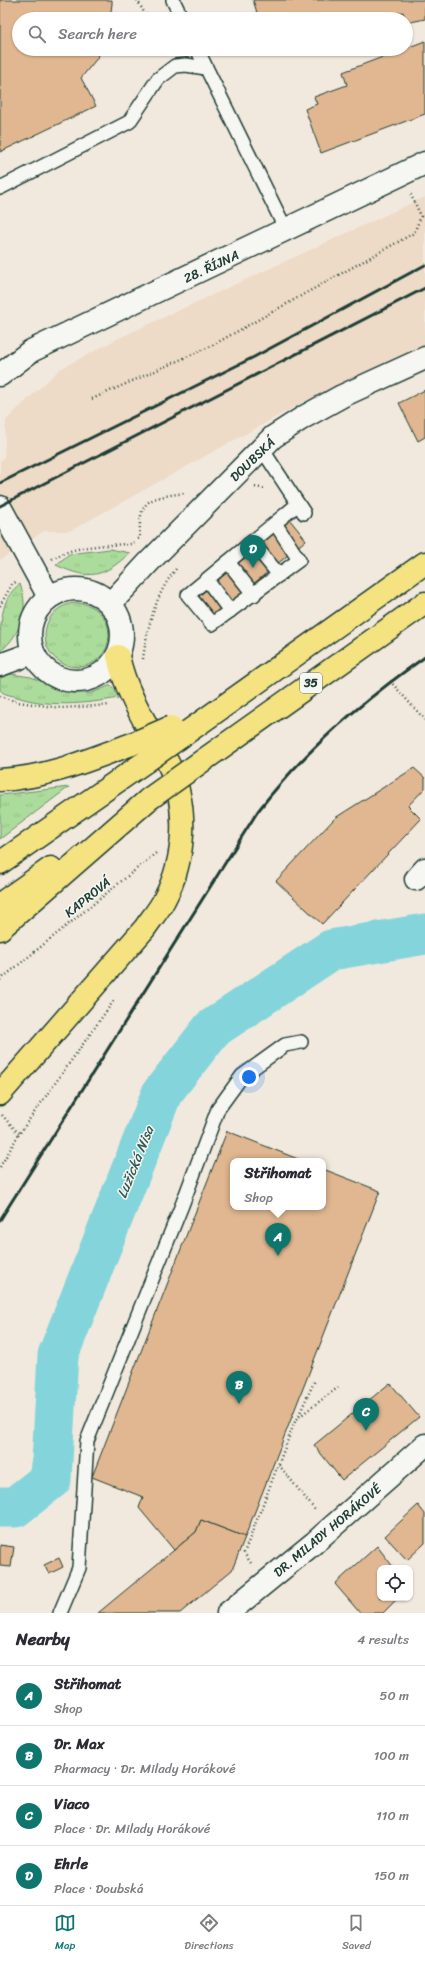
<!DOCTYPE html>
<meta charset="utf-8">
<style>
body{margin:0;font-family:Sriracha,sans-serif;background:#f7f7f7;color:#2b2b33}
.controls{position:absolute;right:12px;bottom:12px;display:grid;overflow:hidden;border-radius:8px;box-shadow:0 1px 3px #0004}
.controls button{width:36px;height:36px;display:grid;place-items:center;padding:0;border:0;border-bottom:1px solid #e1e1e2;background:#fff;color:#2b2b33;font:20px sans-serif}
.you{position:absolute;left:249px;top:1077px;width:14px;height:14px;margin:-10px;border:3px solid #fff;border-radius:50%;background:#1a73e8;box-shadow:0 0 0 6px #1a73e833}
.badge{display:grid;place-items:center;width:26px;height:26px;border-radius:50%;background:#0f766e;color:#fff;font-size:13px;font-weight:700}
.pin{position:absolute;translate:-50% -33px;filter:drop-shadow(0 1px 2px #0008)}
.pin::after{content:'';position:absolute;top:21px;width:14px;height:12px;background:inherit;clip-path:polygon(0 0,100% 0,50% 100%)}
.popup{position:absolute;left:230px;top:1158px;width:96px;height:52px;box-sizing:border-box;display:grid;place-content:center;border-radius:8px;background:#fff;filter:drop-shadow(0 1px 3px #0005);font-size:13px;white-space:nowrap;color:#7c7c81}
.popup b{font-size:15px;color:#2b2b33}
.popup::after{content:'';position:absolute;left:50%;top:100%;margin-left:-8px;border:8px solid transparent;border-top-color:#fff}
.list{margin:0;padding:0;list-style:none}
h2{display:flex;justify-content:space-between;align-items:center;height:52px;margin:0;padding:0 16px;font-size:17px}
h2 small{font-size:13px;font-weight:400;color:#7c7c81}
.list li{display:grid;grid-template-columns:26px 1fr auto;gap:12px;align-items:center;box-sizing:border-box;height:60px;padding:0 16px;border-top:1px solid #e1e1e2}
.list b{display:block;font-size:15px;white-space:nowrap}
.list p{margin:0;font-size:13px;white-space:nowrap;color:#7c7c81}
.list em{font-size:13px;font-style:normal;color:#7c7c81}
.icon{flex:none;width:22px;height:22px;fill:none;stroke:currentColor;stroke-width:2;stroke-linecap:round;stroke-linejoin:round}
.map{position:relative;flex:none;width:425px;height:1613px;overflow:hidden}
.search{position:absolute;background:#fff;box-shadow:0 1px 3px #0004;left:12px;right:12px;top:12px;height:44px;display:flex;align-items:center;gap:10px;box-sizing:border-box;padding:0 14px;border-radius:22px;color:#7c7c81;font-size:15px}
.sheet{height:292px;background:#fff}
nav{display:flex;justify-content:space-around;align-items:center;box-sizing:border-box;height:56px;border-top:1px solid #e1e1e2;background:#fff;font-size:11px;color:#7c7c81}
nav a{display:grid;justify-items:center;gap:2px}
nav .on{color:#0f766e}
.map>svg:first-child{display:block}
.built{fill:#eddac7}
.grass{fill:url(#grass-tufts);stroke:#668c68}
.lines{fill:none;stroke-linecap:round;stroke-linejoin:round}
.river{stroke:#84d5db;stroke-width:41}
.building{fill:#e0b790;stroke:#1f3d34}
.lane-casing{stroke:#1f3d34;stroke-width:16}
.street-casing{stroke:#1f3d34;stroke-width:25}
.secondary-casing{stroke:#1f3d34;stroke-width:25}
.highway-casing{stroke:#1f3d34;stroke-width:25}
.path{stroke:#1f3d34;stroke-width:2.5;stroke-dasharray:1 3;stroke-linecap:butt}
.lane{stroke:#f6f6f2;stroke-width:13}
.street{stroke:#f6f6f2;stroke-width:22}
.secondary{stroke:#f6f6f2;stroke-width:22}
.highway{stroke:#f5e382;stroke-width:22}
.rail{stroke:#1f3d34;stroke-width:3}
.highway-bridge-casing{stroke:#1f3d34;stroke-width:25;stroke-linecap:butt}
.highway-bridge{stroke:#f5e382;stroke-width:22}
.labels{text-anchor:middle;stroke-width:3;stroke-linejoin:round;paint-order:stroke}
.shield{fill:#f6f6f2;stroke:#60746d;stroke-width:1}
.shield-label{font-size:12px;font-weight:bold;fill:#1f3d34}
.street-label{font-size:13px;fill:#1f3d34;stroke:#f6f6f2}
.water-label{font-size:14px;font-style:italic;fill:#335b55;stroke:#f6f6f2}
</style>
<div class="map">
<svg width="425" height="1613" viewBox="0 0 425 1613">
<defs>
<pattern id="grass-tufts" width="24" height="20" patternUnits="userSpaceOnUse"><rect width="24" height="20" fill="#acdc9b"/><path d="M3 7l-1-3M5 7V3M7 7l1-3M15 17l-1-3M17 17v-4M19 17l1-3" fill="none" stroke="#94be86"/></pattern>
</defs>
<rect width="100%" height="100%" fill="#f2e9de"/>
<filter id="ink" filterUnits="userSpaceOnUse"><feTurbulence type="fractalNoise" baseFrequency=".025" numOctaves="2"/><feDisplacementMap in="SourceGraphic" scale="8" xChannelSelector="R" yChannelSelector="G"/><feConvolveMatrix kernelMatrix="1 2 1 2 8 2 1 2 1" color-interpolation-filters="sRGB"/></filter>
<g filter="url(#ink)">
<!-- built -->
<path class="built" d="M425,197V348L305,401L70,531H44L0,560V460L4,459L6,420L60,369L119,338Z"/>
<!-- grass -->
<g class="grass">
<path d="M110,549L130,553C103,577 90,581 56,565L69,554Z"/>
<path d="M20,584C22,590 24,597 24,603C25,620 14,642 0,651C0,627 0,598 20,584Z"/>
<circle cx="77" cy="635" r="32"/>
<path d="M11,674L31,677L70,693H92L111,685L119,698C84,704 48,708 14,696C9,695 3,694 0,690V678Z"/>
<path d="M69,787L0,839V795Z"/>
</g>
<g class="lines">
<!-- river -->
<path class="river" d="M0,1507H15L51,1479L58,1355L162,1093L212,1029L331,950L425,934"/>
</g>
<!-- building -->
<g class="building">
<path d="M0,0H112V4L110,19H19V49H101L98,57L81,78L96,106L0,152Z"/>
<path d="M253,0H425V19L406,23L403,12L388,16L389,19H259Z"/>
<path d="M425,41V114L321,153L305,109L317,104L314,97L347,85L343,72Z"/>
<path d="M425,390V437L418,441L399,403Z"/>
<path d="M290,520L306,540L215,616L199,596Z"/>
<path d="M414,768L425,778V788L408,806L421,819L322,924L276,881L335,818Z"/>
<path d="M227,1131L303,1161H233V1207H323V1169L380,1191L245,1537L201,1520L196,1532L174,1550L139,1508L143,1497L92,1477Z"/>
<path d="M390,1383L419,1417L342,1480L314,1445Z"/>
<path d="M418,1505L425,1514V1543L407,1560L385,1536Z"/>
<path d="M201,1520L245,1537L232,1570L180,1613H98L196,1532Z"/>
<path d="M0,1545L14,1547L11,1567L0,1566Z"/>
<path d="M377,1546L394,1568H380V1598H398L383,1613H360L335,1584Z"/>
<path d="M59,1558L63,1567L49,1574L44,1565Z"/>
</g>
<g class="lines">
<defs>
<g id="lane">
<path d="M173,0L182,19"/>
<path d="M197,49L286,230"/>
<path d="M0,188L129,122L158,79L175,66L186,65L206,68"/>
<path d="M262,449L304,513"/>
<path d="M275,523L299,560L212,624L188,595L298,504"/>
<path d="M252,542L279,575"/>
<path d="M228,562L254,595"/>
<path d="M207,580L230,611"/>
<path d="M60,1613L79,1568L87,1441L182,1205L218,1109L242,1076L285,1045L301,1042"/>
</g>
<g id="street">
<path d="M0,665L33,653"/>
<path d="M416,879L425,869"/>
</g>
<g id="secondary">
<path d="M0,375L31,351L425,163"/>
<path d="M0,507L49,597"/>
<circle cx="76" cy="635" r="46"/>
<path d="M111,603L149,562L273,437L304,417L342,396L425,358"/>
<path d="M228,1613L314,1543L425,1445"/>
</g>
<g id="highway">
<path d="M179,738L425,563"/>
<path d="M198,764L425,603"/>
<path d="M0,780C46,778 89,760 132,744"/>
<path d="M0,863L145,762"/>
<path d="M0,904L51,868"/>
<path d="M0,929L149,799"/>
<path d="M0,1094L145,928C151,919 159,910 164,900C186,859 189,805 168,763C149,728 126,695 118,656"/>
</g>
</defs>
<!-- lane casing -->
<use href="#lane" class="lane-casing"/>
<!-- street casing -->
<use href="#street" class="street-casing"/>
<!-- secondary casing -->
<use href="#secondary" class="secondary-casing"/>
<!-- highway casing -->
<use href="#highway" class="highway-casing"/>
<!-- path -->
<g class="path">
<path d="M137,0L148,19"/>
<path d="M92,399L211,346L414,233L421,216L410,193"/>
<path d="M255,487L266,489"/>
<path d="M138,539L140,538C138,498 149,498 185,493"/>
<path d="M52,559C75,545 106,545 132,544L134,542"/>
<path d="M0,606L12,584L16,582"/>
<path d="M143,659C147,628 156,593 176,569"/>
<path d="M390,681L425,720"/>
<path d="M0,696L18,702L61,708L110,705"/>
<path d="M0,980L156,853"/>
<path d="M2,1115L19,1134"/>
<path d="M0,1167L19,1134L115,999"/>
<path d="M297,1419L315,1380"/>
<path d="M279,1465L315,1510L314,1511"/>
<path d="M251,1563L244,1553L296,1419L340,1386"/>
</g>
<!-- lane -->
<use href="#lane" class="lane"/>
<!-- street -->
<use href="#street" class="street"/>
<!-- secondary -->
<use href="#secondary" class="secondary"/>
<!-- highway -->
<use href="#highway" class="highway"/>
<!-- rail -->
<g class="rail">
<path d="M0,483L254,357L425,265"/>
<path d="M0,506L425,288"/>
<path d="M0,1220L258,811C305,750 362,701 425,657"/>
</g>
<defs>
<g id="highway-bridge">
<path d="M132,744L171,727"/>
<path d="M145,762L179,738"/>
<path d="M149,799L198,764"/>
</g>
</defs>
<!-- highway-bridge casing -->
<use href="#highway-bridge" class="highway-bridge-casing"/>
<!-- highway-bridge -->
<use href="#highway-bridge" class="highway-bridge"/>
</g>
</g>
<g class="labels">
<!-- shield labels -->
<rect class="shield" x="300" y="673" width="22" height="20" rx="3"/>
<g class="shield-label">
<text x="311" y="687">35</text>
</g>
<!-- street labels -->
<g class="street-label">
<text transform="translate(211 266) rotate(-25)" y="5">28. ŘÍJNA</text>
<text transform="translate(252 459) rotate(-44)" y="5">DOUBSKÁ</text>
<text transform="translate(87 897) rotate(-39)" y="5">KAPROVÁ</text>
<text transform="translate(327 1530) rotate(-40)" y="5">DR. MILADY HORÁKOVÉ</text>
</g>
<!-- water labels -->
<g class="water-label">
<text transform="translate(135 1162) rotate(-68)" y="5">Lužická Nisa</text>
</g>
</g>
</svg>
<div class="controls">
<button><svg class="icon" aria-label="locate" viewBox="0 0 24 24"><circle cx="12" cy="12" r="6"/><path d="M12 2v4M12 18v4M2 12h4M18 12h4"/></svg></button>
</div>
<div class="you"></div>
<div class="pin badge" style="left:278px;top:1256px">A</div>
<div class="popup"><b>Střihomat</b>Shop</div>
<div class="pin badge" style="left:239px;top:1404px">B</div>
<div class="pin badge" style="left:366px;top:1431px">C</div>
<div class="pin badge" style="left:253px;top:568px">D</div>
<div class="search"><svg class="icon" aria-label="search" viewBox="0 0 24 24"><circle cx="10" cy="10" r="6"/><path d="M15 15l6 6"/></svg>Search here</div>
</div>
<section class="sheet">
<h2>Nearby<small>4 results</small></h2>
<ul class="list">
<li><span class="badge">A</span><div><b>Střihomat</b><p>Shop</p></div><em>50 m</em></li>
<li><span class="badge">B</span><div><b>Dr. Max</b><p>Pharmacy · Dr. Milady Horákové</p></div><em>100 m</em></li>
<li><span class="badge">C</span><div><b>Viaco</b><p>Place · Dr. Milady Horákové</p></div><em>110 m</em></li>
<li><span class="badge">D</span><div><b>Ehrle</b><p>Place · Doubská</p></div><em>150 m</em></li>
</ul>
</section>
<nav>
<a class="on"><svg class="icon" aria-label="map" viewBox="0 0 24 24"><path d="M3 6l6-2 6 2 6-2v14l-6 2-6-2-6 2zM9 4v14M15 6v14"/></svg>Map</a>
<a><svg class="icon" aria-label="directions" viewBox="0 0 24 24"><path d="M12 3l9 9-9 9-9-9zM9 14v-3h6M13 9l2 2-2 2"/></svg>Directions</a>
<a><svg class="icon" aria-label="saved" viewBox="0 0 24 24"><path d="M7 4h10v16l-5-4-5 4z"/></svg>Saved</a>
</nav>
